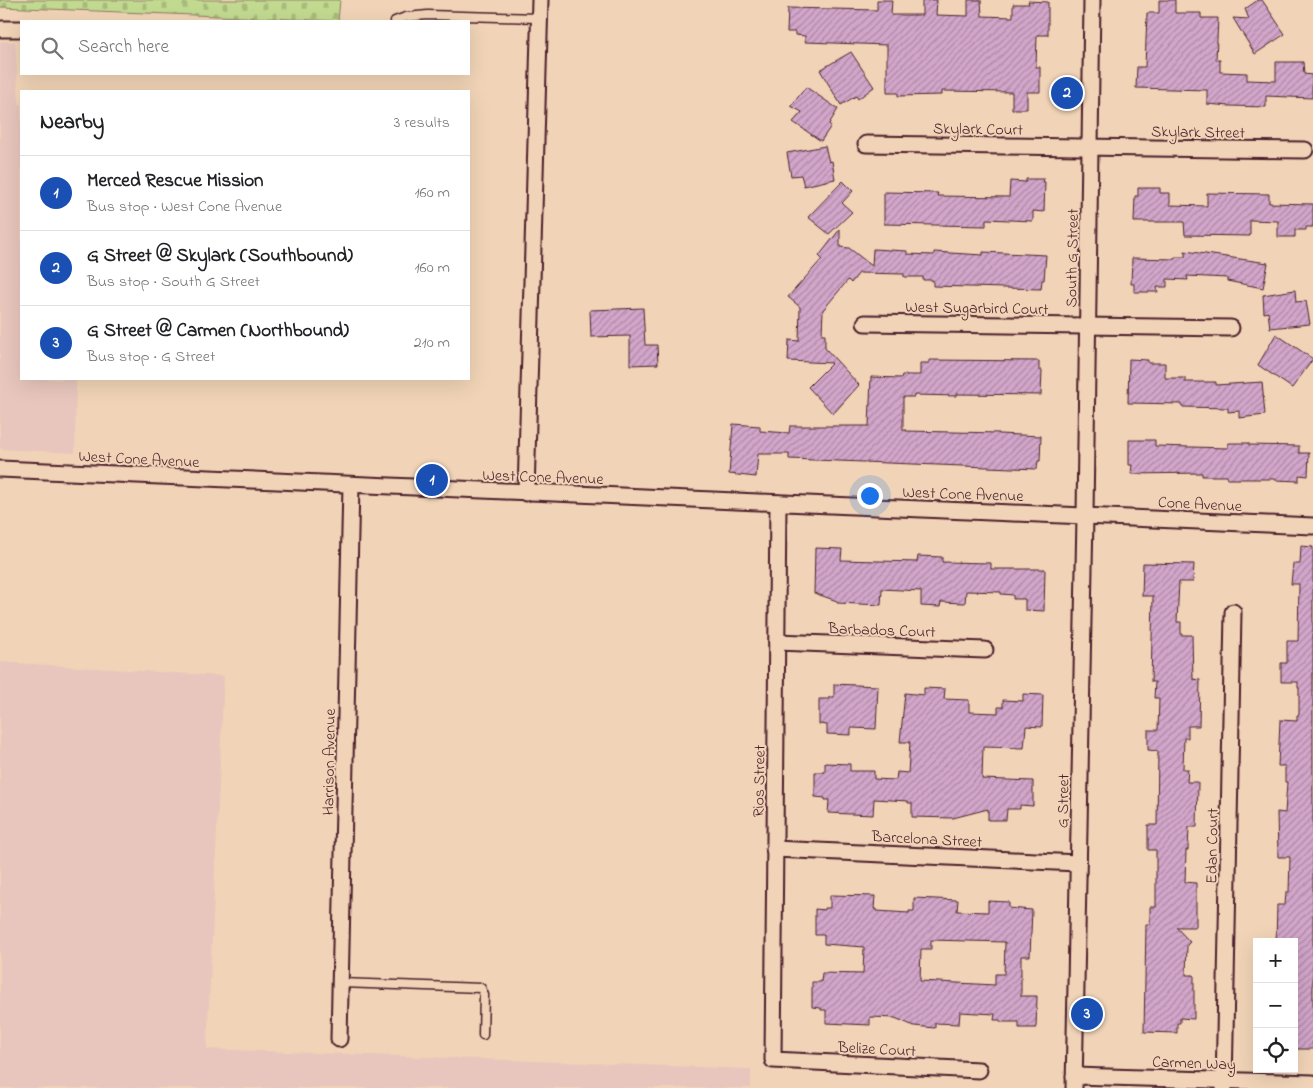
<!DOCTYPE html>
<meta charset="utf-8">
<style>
body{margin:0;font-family:"Indie Flower",sans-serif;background:#f2f2f2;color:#202124}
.controls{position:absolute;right:15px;bottom:15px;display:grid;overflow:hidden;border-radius:0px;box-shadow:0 5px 20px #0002}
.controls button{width:45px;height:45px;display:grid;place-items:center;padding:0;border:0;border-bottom:1px solid #e0e0e0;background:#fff;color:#202124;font:25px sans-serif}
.you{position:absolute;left:869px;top:495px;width:18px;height:18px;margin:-12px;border:4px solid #fff;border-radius:50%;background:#1a73e8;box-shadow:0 0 0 8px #1a73e833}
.badge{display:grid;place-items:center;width:32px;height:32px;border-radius:50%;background:#1f6fb2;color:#fff;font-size:16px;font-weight:700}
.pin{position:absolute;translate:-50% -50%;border:2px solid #fff;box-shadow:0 1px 5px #0006}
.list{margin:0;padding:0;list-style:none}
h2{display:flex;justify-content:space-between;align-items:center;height:65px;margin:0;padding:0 20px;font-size:21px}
h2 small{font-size:16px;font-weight:400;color:#757577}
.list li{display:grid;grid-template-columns:32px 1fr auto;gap:15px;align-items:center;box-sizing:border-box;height:75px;padding:0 20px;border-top:1px solid #e0e0e0}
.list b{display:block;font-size:19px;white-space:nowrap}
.list p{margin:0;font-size:16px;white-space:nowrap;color:#757577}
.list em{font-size:16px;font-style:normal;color:#757577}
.icon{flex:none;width:28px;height:28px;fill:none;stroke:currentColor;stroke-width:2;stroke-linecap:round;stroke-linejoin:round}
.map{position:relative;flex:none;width:1313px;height:1088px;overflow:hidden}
.search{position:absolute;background:#fff;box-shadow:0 5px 20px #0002;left:20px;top:20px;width:450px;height:55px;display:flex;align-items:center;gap:12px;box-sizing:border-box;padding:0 18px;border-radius:0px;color:#757577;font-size:19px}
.panel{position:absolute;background:#fff;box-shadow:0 5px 20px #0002;left:20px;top:90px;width:450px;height:290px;border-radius:0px}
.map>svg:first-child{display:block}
.built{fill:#e8c6bd}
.cemetery{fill:url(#cemetery-stones);stroke:#867c5e}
.building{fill:url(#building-hatch);stroke:#4a1f2b;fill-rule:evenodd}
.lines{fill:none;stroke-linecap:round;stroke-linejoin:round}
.lane-casing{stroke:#4a1f2b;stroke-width:11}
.street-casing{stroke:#4a1f2b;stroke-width:19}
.lane{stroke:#f1d4b7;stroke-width:8}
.street{stroke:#f1d4b7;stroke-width:15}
.labels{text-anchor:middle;stroke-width:4;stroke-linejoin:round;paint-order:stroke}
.street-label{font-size:16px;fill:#4a1f2b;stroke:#f1d4b7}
</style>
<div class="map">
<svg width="1313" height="1088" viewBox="0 0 1313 1088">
<defs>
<pattern id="cemetery-stones" width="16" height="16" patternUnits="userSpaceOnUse" patternTransform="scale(1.25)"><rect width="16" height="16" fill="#c2da90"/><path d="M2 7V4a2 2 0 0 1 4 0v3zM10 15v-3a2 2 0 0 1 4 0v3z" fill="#a8bb7c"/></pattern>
<pattern id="building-hatch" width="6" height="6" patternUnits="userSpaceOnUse" patternTransform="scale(1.25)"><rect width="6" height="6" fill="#d2a6ca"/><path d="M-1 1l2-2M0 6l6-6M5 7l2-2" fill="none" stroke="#ac87a4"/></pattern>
</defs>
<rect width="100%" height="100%" fill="#f1d4b7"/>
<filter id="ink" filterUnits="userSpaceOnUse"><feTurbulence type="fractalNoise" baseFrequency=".02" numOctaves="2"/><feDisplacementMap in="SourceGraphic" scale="10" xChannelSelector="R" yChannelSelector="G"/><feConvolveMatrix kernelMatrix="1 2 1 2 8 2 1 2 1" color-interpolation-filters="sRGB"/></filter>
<g filter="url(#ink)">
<!-- built -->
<g class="built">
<path d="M0,41L15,42L19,104H21V379H76L75,453L0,449Z"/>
<path d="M0,662L224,676L207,1049L751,1069V1088H0Z"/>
</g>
<!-- cemetery -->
<path class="cemetery" d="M0,0H340L338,21L0,7Z"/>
<!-- building -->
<g class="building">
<path d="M877,0H892L891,15H922V0H937L936,15L968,16V0H981L982,16L1013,17V4H1029L1028,1L1048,2V35H1037L1036,67H1040V92H1027V109H1012V92L942,91V95L898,96V93H887V45L805,42V36L795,35V32H787L788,8L877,10Z"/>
<path d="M1159,0H1175V13H1201V18H1218L1216,60H1220V72L1247,73V80L1276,81V62H1303L1304,74L1312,75V98L1266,96V107L1230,106L1207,104V90L1136,88L1137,67H1145L1147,13H1159Z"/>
<path d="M1258,0H1262L1285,34L1255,54L1233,18L1249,19L1245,9Z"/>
<path d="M851,52L874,87L858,99L856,96L841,105L820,70Z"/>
<path d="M806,87L838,109L829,124L831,126L821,141L793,122L802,112L791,106Z"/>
<path d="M825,146L829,162L832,161L835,179L804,186L801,175L791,176L787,153Z"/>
<path d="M1026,179H1044L1043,182H1045L1044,212L1033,211V221L986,219V226L884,224V192L938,193L937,196L1009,197L1010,181L1026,182Z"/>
<path d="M843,181L853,191L842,203L852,212L829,234L808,217Z"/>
<path d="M1138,188H1160V193H1170V205L1207,206V193L1269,194V203L1313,204V227H1306V230H1295V237H1278V221L1250,220V236L1185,235L1184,222H1134L1135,196H1138Z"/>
<path d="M840,229V247L849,248L872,266L873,249L907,251V254L934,255V252L983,255V252L1046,255L1044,280H1042L1041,289L933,286V280H923V277H904V274L859,273L851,283L848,280L823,310L822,334H825V348L859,385L833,414L808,387L832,363L788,361L789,340L799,341L800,307L788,297L822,259L819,256Z"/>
<path d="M1185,251L1268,263L1263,288L1227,281V278L1187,276L1188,280L1167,279V287H1157L1158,292H1134V284H1131L1132,258L1175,259V257H1185Z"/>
<path d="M1295,290L1296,302L1306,301L1310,324L1270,328L1268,312L1264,313L1263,295Z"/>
<path d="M643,308L645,345H657L658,364L630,365V336L591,337L590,310Z"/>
<path d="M1276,334L1313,359L1292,388L1258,365Z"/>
<path d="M1129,359L1148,360V363H1165V378H1185V382H1216V385L1262,382L1265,415L1239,418V411L1228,412V408L1182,407V404L1128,403Z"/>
<path d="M929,360L1039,361V370H1042L1041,395L957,394V396L914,395V397H903V430H906V431L999,433V434L1041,436L1040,461H1038L1037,469L789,459V454H758L756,477L729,474L733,424L760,426V431L789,433L790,426H869L871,377L901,378L902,375H920V363H929Z"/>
<path d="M1129,440H1155V446L1228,448V443H1249V445L1299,446V453H1309L1308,476L1299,475V481L1275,480V479H1227V476H1202V473L1131,474L1132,465H1129Z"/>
<path d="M1301,546L1313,547V1049H1294V942H1276L1277,905H1285L1286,892H1289L1290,857H1278L1277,812L1285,813L1287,782H1285V766H1278L1280,720L1297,721V715H1299V688H1298V682H1281V663H1287V641H1298L1299,584H1291L1293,564H1300Z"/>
<path d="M815,548L842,549L841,560L917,562L918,556L942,557V562L991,563V569H1045L1044,611L1025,610V599H1013V595L1001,594V592L966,591L965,603L941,602L940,607L921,606V591L882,589L881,605L837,603V601L814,593Z"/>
<path d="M1143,563L1194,564L1193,582H1179L1177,622H1181V635H1192L1193,679L1200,680L1199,726H1188V738H1184L1183,769H1188L1187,782H1198L1197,827H1189L1188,850H1186L1185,882L1196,883V927H1176L1190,942L1187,945L1186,975H1194V1019L1180,1018V1023H1177V1033L1144,1032L1146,924H1150V907H1156V850H1148V825H1157L1158,751L1148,750V730H1158L1159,698H1154L1155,682H1151L1153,596H1142Z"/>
<path d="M834,684L878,686L876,729L851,728V735L827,734V725L819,724V699H829V697H834Z"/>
<path d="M924,688L945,689L944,699L969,700V712L998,713V707H1003V700L1023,701V694L1043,695L1042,727L1026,726L1024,748L983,747L982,779L1033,781V806L1020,805V809H1007L1006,820H988V809L953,818L912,817V803H908V801L874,799L873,815L828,813L829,800H825V798L815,797V772H825V763L850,764V771H874V779L896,780L897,772L908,773L910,742H900L905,693L924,695Z"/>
<path d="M830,895L875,896L874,909H877V911L909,913V911H914V898L958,900L957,911L988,912V901L1009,902V908L1032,910L1030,956H1021V996H1037L1036,1028H1019V1022H1001L1000,1020H994L995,1014L960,1012L959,1024L935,1023V1028L914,1026L895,1018L870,1017V1025L826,1023V1010H821V1008L812,1007V982H821L822,973L863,974L864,947L824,944V935H815V909L825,910V908H830ZM931,940L1005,942L1004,974H995V985L920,981L921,949H931Z"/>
</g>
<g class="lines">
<defs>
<g id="lane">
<path d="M395,21L406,17L428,15L539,18"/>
<path d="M341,983L481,988L484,995L483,1035"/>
</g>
<g id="street">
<path d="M0,29H21"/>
<path d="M866,144L1305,150"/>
<path d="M865,323L1231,328"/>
<path d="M0,469L1313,526"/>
<path d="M526,493L540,0"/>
<path d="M778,503L773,1060L979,1070"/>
<path d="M777,642L985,650"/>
<path d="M774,849L1078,863"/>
<path d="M339,1039L351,485"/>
<path d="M1074,1076L1313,1083"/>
<path d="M1074,1088L1085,516L1092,0"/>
<path d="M1224,1088L1233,612"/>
</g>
</defs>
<!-- lane casing -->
<use href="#lane" class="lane-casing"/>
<!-- street casing -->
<use href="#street" class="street-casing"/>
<!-- lane -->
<use href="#lane" class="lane"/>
<!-- street -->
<use href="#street" class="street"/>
</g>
</g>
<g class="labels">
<!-- street labels -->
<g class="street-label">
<text transform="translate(978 128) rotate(1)" y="6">Skylark Court</text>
<text transform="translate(1198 131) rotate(1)" y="6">Skylark Street</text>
<text transform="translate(1071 258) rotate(-89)" y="6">South G Street</text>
<text transform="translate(977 307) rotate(1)" y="6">West Sugarbird Court</text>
<text transform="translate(139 458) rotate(3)" y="6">West Cone Avenue</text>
<text transform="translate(543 476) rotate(2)" y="6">West Cone Avenue</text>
<text transform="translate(963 493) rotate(2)" y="6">West Cone Avenue</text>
<text transform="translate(1200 503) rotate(3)" y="6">Cone Avenue</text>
<text transform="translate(882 629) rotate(2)" y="6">Barbados Court</text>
<text transform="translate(328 762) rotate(-89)" y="6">Harrison Avenue</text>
<text transform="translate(758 781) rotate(-89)" y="6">Rios Street</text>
<text transform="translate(1062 801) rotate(-89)" y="6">G Street</text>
<text transform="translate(927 838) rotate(3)" y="6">Barcelona Street</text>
<text transform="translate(1211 846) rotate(-89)" y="6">Edan Court</text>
<text transform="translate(877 1048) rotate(3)" y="6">Belize Court</text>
<text transform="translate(1194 1062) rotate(2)" y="6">Carmen Way</text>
</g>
</g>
</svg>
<div class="controls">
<button>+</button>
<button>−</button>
<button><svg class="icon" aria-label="locate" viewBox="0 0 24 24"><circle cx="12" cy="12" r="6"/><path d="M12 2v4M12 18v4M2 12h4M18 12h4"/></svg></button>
</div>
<div class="you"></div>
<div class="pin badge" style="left:432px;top:480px;background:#1a4fb4">1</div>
<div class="pin badge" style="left:1067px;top:93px;background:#1a4fb4">2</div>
<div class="pin badge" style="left:1087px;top:1014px;background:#1a4fb4">3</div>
<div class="search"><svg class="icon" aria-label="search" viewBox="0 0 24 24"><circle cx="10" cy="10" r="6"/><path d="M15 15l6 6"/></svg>Search here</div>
<section class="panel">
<h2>Nearby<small>3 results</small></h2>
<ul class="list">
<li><span class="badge" style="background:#1a4fb4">1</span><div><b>Merced Rescue Mission</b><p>Bus stop · West Cone Avenue</p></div><em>160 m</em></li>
<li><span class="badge" style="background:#1a4fb4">2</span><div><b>G Street @ Skylark (Southbound)</b><p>Bus stop · South G Street</p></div><em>160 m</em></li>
<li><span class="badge" style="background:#1a4fb4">3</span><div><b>G Street @ Carmen (Northbound)</b><p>Bus stop · G Street</p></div><em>210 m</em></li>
</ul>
</section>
</div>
